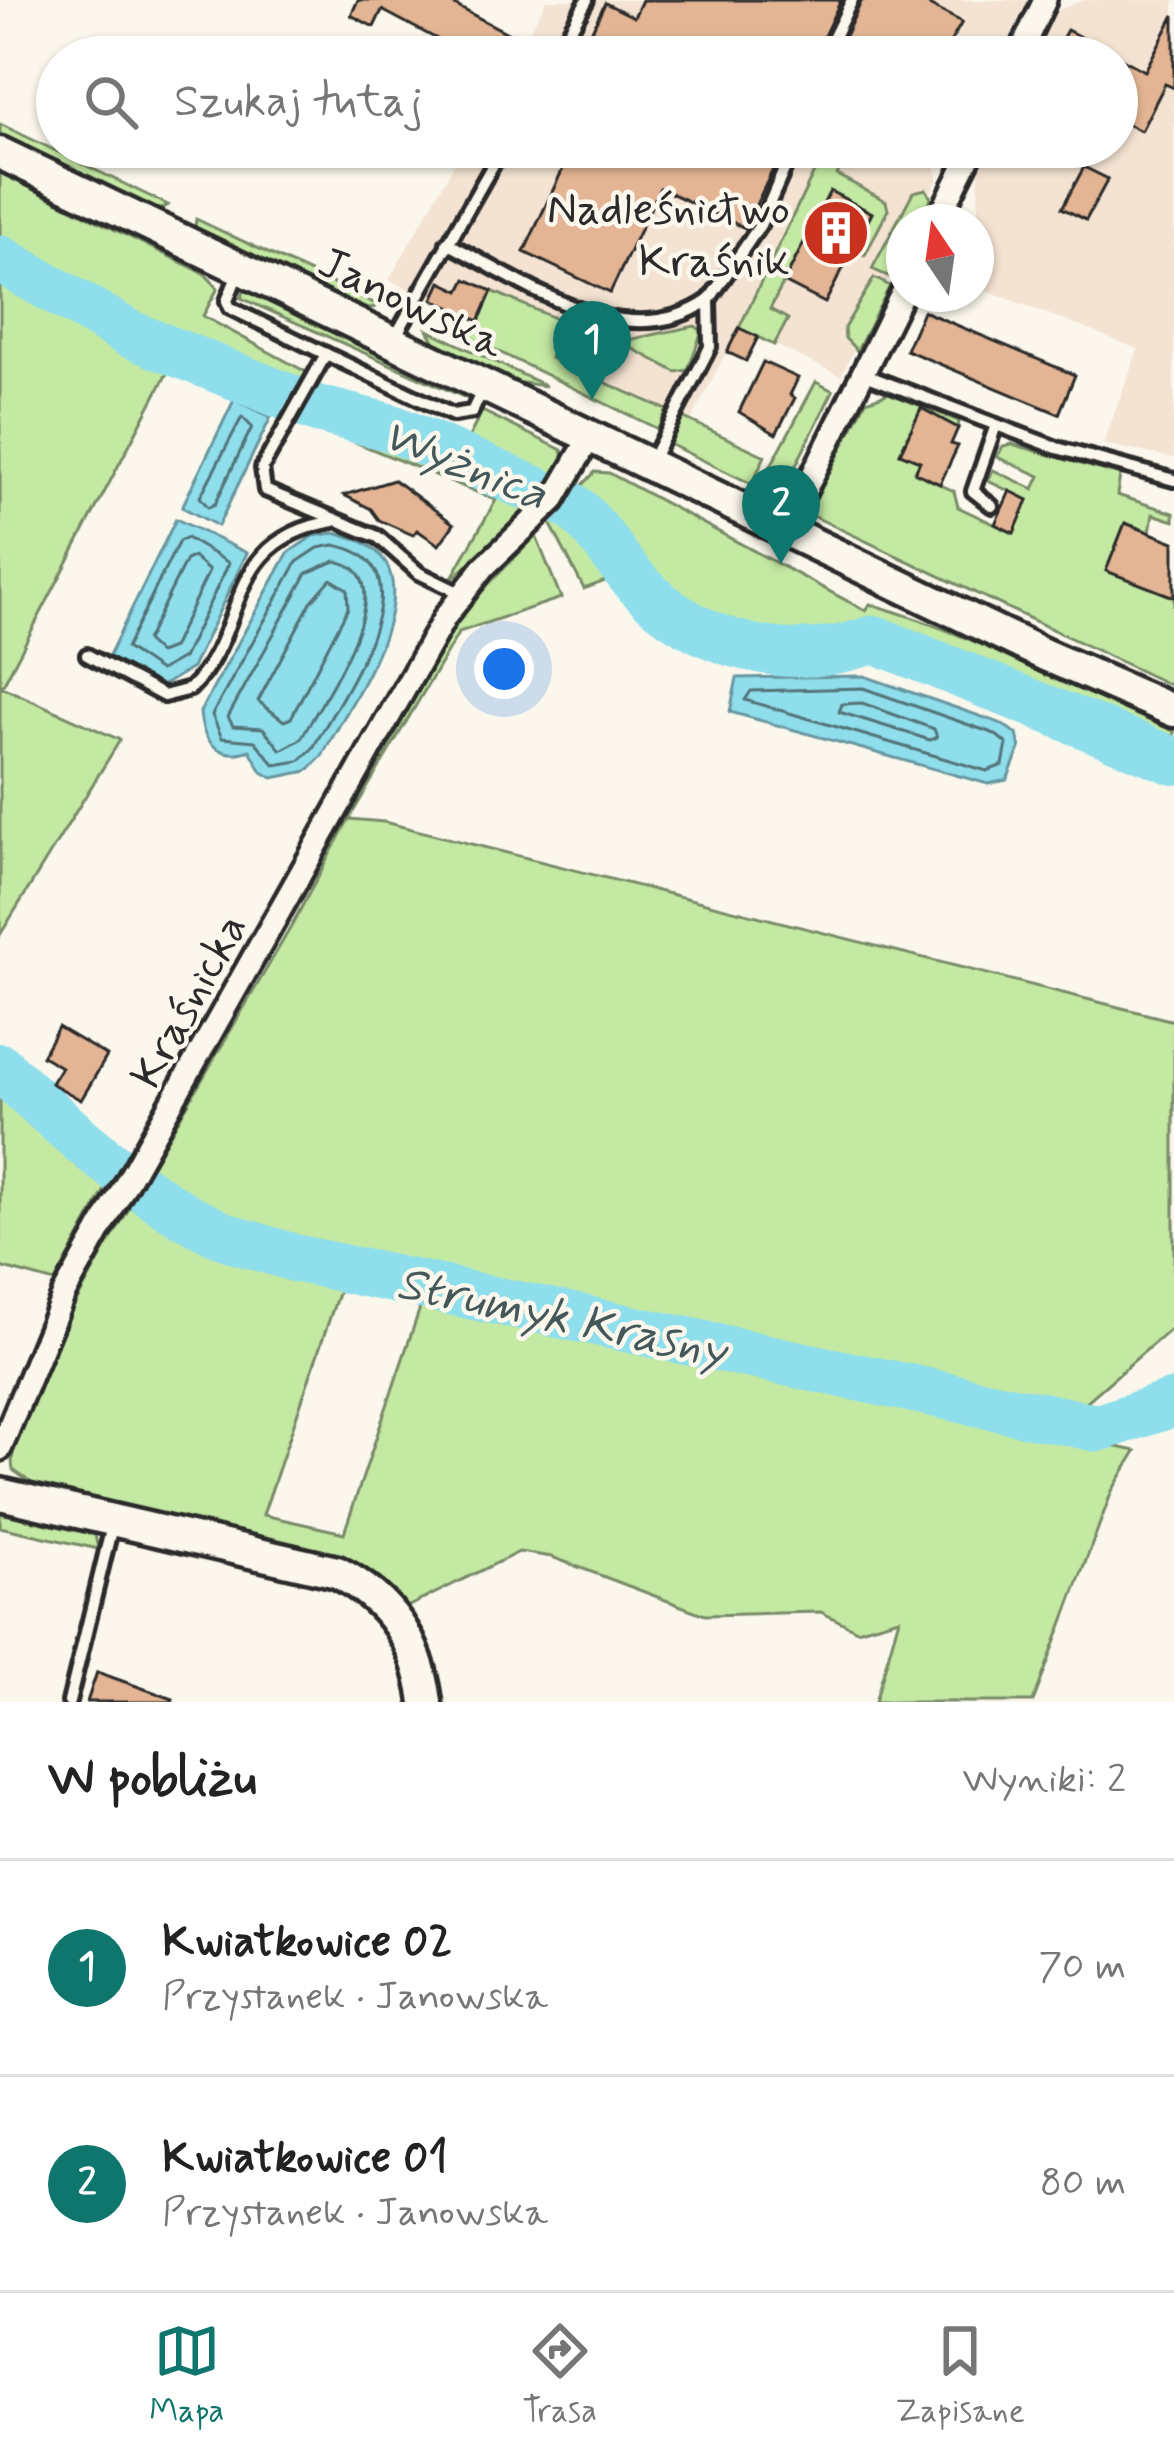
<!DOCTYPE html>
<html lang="pl">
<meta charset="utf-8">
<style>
body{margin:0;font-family:Mynerve,sans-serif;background:#f2f2f2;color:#222}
.compass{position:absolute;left:886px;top:204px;width:108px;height:108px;border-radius:50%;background:#fff;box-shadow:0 3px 9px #0004;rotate:347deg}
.you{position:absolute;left:504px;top:669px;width:42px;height:42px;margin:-30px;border:9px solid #fff;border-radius:50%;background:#1a73e8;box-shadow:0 0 0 18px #1a73e833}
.badge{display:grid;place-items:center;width:78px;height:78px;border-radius:50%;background:#0f766e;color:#fff;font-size:39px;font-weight:700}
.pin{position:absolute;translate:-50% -99px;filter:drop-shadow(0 3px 6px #0008)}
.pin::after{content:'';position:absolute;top:63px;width:42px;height:36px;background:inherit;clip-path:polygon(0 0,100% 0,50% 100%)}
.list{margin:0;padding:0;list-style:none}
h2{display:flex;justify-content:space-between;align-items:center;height:156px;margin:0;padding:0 48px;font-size:51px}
h2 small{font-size:39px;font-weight:400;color:#767676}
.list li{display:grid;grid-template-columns:78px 1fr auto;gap:36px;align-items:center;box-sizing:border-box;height:216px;padding:0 48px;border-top:3px solid #e0e0e0}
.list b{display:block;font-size:45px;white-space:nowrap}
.list p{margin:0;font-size:39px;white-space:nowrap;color:#767676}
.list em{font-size:39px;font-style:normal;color:#767676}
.icon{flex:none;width:66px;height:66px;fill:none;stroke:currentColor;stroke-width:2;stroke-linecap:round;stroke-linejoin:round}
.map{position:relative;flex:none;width:1174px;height:1702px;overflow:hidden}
.search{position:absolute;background:#fff;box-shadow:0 3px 9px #0004;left:36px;right:36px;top:36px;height:132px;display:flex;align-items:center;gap:30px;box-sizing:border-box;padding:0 42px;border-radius:66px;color:#767676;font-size:45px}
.sheet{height:588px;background:#fff}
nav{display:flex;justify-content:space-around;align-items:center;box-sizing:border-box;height:168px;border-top:3px solid #e0e0e0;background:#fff;font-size:33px;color:#767676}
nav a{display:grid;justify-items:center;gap:6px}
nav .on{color:#0f766e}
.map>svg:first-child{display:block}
.built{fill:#f4e3d2}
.green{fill:#c4e9a3;stroke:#788a67;stroke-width:3}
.water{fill:#8fdeec;stroke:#67969f;stroke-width:3}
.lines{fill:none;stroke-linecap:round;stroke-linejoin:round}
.shore{stroke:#537378;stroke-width:3}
.river{stroke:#8fdeec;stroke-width:48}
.building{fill:#e3b594;stroke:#2b2b2b;stroke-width:3}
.lane-casing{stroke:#2b2b2b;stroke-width:20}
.street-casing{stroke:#2b2b2b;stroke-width:30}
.secondary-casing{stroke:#2b2b2b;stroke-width:39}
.lane{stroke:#fbf7ec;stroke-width:10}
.street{stroke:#fbf7ec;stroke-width:21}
.secondary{stroke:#fbf7ec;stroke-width:30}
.labels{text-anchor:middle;stroke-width:9;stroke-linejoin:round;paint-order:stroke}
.poi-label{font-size:45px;fill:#2b2b2b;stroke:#fbf7ec;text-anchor:end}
.street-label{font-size:45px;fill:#2b2b2b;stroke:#fbf7ec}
.water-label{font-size:48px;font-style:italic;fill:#44585b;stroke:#fbf7ec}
</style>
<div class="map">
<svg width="1174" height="1702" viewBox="0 0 1174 1702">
<rect width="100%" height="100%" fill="#fbf7ec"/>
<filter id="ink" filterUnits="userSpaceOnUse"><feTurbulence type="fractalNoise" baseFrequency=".00833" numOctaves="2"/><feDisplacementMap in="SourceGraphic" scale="24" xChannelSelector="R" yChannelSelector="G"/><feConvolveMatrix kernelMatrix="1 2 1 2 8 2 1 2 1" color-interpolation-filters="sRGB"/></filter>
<g filter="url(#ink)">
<!-- built -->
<g class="built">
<path d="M547,0H1028L1000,57H515Z"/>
<path d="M1084,0H1174V458L1103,444L1138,349L976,286L979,166L988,147H1117V57H1031L1053,12Z"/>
<path d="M464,147H944L935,164L938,179L916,222H904V247L841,376L739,328L691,421L389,280Z"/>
</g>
<!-- green -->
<g class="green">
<path d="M0,124L168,205L159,210L0,134Z"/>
<path d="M826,147H850L837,175L886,201L888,210L865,255L852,252L872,213L830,192L770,309L788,319L774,345L739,328Z"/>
<path d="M0,173L205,274L218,288L203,316L308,373L294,396L130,328L47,273L0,251Z"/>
<path d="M926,189L931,198L920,222H904V254L892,278L872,269L913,192Z"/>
<path d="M196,219L380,306L367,309L195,227Z"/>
<path d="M0,265L175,358L2,687L120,740L0,935Z"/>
<path d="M874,278L890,286L857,351L845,338L844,328Z"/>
<path d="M245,289L463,394L466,398L241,298Z"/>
<path d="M492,291L566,323L550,358L667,410L658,429L470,338Z"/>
<path d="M695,326L702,331L688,370L676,372L626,345L633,339Z"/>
<path d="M428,330L546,386L515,382L435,342Z"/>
<path d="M816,382L833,391L781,495L760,486Z"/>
<path d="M314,390L392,407L468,439L482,411L562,450L565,461L547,491L394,426L309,402Z"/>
<path d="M889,393L959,421L958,428L921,409L900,453L920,461L915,473L954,491L958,507L1013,533L1028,500L988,481L993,470L1034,489L1040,476L997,457L1003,446L1012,444L1120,475L1117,495L1174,513V521L1153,514L1150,532L1125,523L1107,570L1174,597V687L813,516L811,509L866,401Z"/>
<path d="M306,408L392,431L543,497L450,581L496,500L299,419Z"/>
<path d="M680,416L765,456L752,484L669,444Z"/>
<path d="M595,472L609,473L866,611L870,604C976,634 1072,689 1174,731V758L873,636C793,667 704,647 642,584C616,557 599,525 570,499Z"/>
<path d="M565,508L595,536L619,576L584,589L550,523Z"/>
<path d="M536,536L561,598L459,632L349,819L384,822L1174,1021V1326L1069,1417L294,1254L217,1228L143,1181L292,925L458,615Z"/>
<path d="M872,646L1174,767V782L889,659L823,664Z"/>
<path d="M0,1075L114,1173L55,1282L0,1267Z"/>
<path d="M138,1193L211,1238L343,1279L263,1515L344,1533L423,1299L1136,1451L1112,1491L1033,1702H875L899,1618L857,1630L821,1612L705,1615L552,1557L519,1552L407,1607L375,1576L339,1554L41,1490L13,1470C2,1422 110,1241 138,1193Z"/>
<path d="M0,1513L95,1535L98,1549L0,1527Z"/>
</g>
<!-- water -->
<g class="water">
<path d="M234,400L271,417L218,526L182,507Z"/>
<path d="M176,519L247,553L192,668L162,686L108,657Z"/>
<path d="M334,533C457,555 354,695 322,756L307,771L273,778L262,772L250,750C220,761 202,742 200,712L288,553L313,536Z"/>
<path d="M864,676L1000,723L1017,734L1020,748L1007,780L988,784L730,712L737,678Z"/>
</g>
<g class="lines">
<!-- shore -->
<g class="shore">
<path d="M242,417L252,427L215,504L208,507L200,497Z"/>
<path d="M187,538L229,563L183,658L160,671L126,648L179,541Z"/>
<path d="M334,545C438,563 339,699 313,748L299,761L275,765L255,741L222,738L212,715L297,562L318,548Z"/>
<path d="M193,557L209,571L172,648L159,653L146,641L186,560Z"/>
<path d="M335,561C411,574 320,703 301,739L281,750L263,728L233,726L228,717L307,573Z"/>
<path d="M331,579L347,589L348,608L291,718L284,721L258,701L311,602Z"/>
<path d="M863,688L995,734L1007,744L1003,765L987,771L745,700L751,691Z"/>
<path d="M862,703L934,729L937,737L930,740L839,712L842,704Z"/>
</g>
<!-- river -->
<g class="river">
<path d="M0,259L130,334L317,409L392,428L572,506C599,529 614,558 637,583C699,648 792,670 874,639L1174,761"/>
<path d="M0,1067C65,1128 133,1191 214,1231C239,1243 268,1249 294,1258L1098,1428L1174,1403"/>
</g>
</g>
<!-- building -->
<g class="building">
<path d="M358,0H445L509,34L497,57H471L382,10L374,27L351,15Z"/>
<path d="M642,0H841L814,57H752L722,43L715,57H579L605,3L634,17Z"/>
<path d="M862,0H919L962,22L942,57H835Z"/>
<path d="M1174,15V88L1165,84L1141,131L1117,119V57H1052L1067,30L1145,71Z"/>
<path d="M573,147H743L776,163L745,228L660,188L610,293L524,252Z"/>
<path d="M1084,167L1108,179L1086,220L1062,208Z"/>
<path d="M830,191L872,213L825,303L784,282Z"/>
<path d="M466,279L492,291L479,321L433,299L441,282L460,291Z"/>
<path d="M923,311L1075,375L1059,414L906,350Z"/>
<path d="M739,328L758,337L746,361L727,352Z"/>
<path d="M763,362L798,378L790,395L795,398L776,434L739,412Z"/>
<path d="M921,408L958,428L951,444L958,446L940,484L915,472L920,461L900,453Z"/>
<path d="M394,480L454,524L439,545L417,530L413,535L379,520L371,509L344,495Z"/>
<path d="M1010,491L1028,500L1014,533L995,524Z"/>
<path d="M1125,523L1174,542V597L1106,571Z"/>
<path d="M58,1027L107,1056L81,1100L51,1083L61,1067L42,1056Z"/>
<path d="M97,1672L173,1699L172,1702H87Z"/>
</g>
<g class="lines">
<defs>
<g id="lane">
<path d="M555,57L587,0"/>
<path d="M824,57L852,0"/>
<path d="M447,243C523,281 625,359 709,300"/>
<path d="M239,271L227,301L230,308L453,415L472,412L484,387"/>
<path d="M394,339L503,147"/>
<path d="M326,354L262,468L265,490L378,537L419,573L460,593"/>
<path d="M863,374L1057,448L1174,480"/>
<path d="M651,462L710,347L709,300L760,225L794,147"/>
<path d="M992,506L973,491L996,425"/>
<path d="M87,655L164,696L190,689C251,629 220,540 334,521"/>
<path d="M69,1702L113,1522"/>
</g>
<g id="street">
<path d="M1018,57L1045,0"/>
<path d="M937,222L974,147"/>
<path d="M785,531L904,290"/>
<path d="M0,1449L64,1294L445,617L484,567L553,501L590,437"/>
</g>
<g id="secondary">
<path d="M0,153L1045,655L1174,711"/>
<path d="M0,1494L337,1572C391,1600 418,1642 426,1702"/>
</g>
</defs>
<!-- lane casing -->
<use href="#lane" class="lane-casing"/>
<!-- street casing -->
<use href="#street" class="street-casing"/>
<!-- secondary casing -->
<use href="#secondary" class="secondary-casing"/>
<!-- lane -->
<use href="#lane" class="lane"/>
<!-- street -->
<use href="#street" class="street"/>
<!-- secondary -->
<use href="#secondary" class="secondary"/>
</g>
</g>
<!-- icons -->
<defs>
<symbol id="building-disc" viewBox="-11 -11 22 22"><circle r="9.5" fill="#c8321e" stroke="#fbf7ec"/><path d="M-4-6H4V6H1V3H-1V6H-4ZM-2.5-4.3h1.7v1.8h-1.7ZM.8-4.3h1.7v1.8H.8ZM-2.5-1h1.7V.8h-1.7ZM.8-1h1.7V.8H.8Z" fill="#fff"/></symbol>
</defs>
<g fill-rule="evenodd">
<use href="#building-disc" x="798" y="195" width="76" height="76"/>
</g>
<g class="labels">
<!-- poi labels -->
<g class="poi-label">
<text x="790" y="223">Nadleśnictwo<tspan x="790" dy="52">Kraśnik</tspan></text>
</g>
<!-- street labels -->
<g class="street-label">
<text transform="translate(412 301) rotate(26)" y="16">Janowska</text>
<text transform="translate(187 1000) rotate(-61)" y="16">Kraśnicka</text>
</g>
<!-- water labels -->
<g class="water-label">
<text transform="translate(466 462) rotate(22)" y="17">Wyżnica</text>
<text transform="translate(562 1315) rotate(12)" y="17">Strumyk Krasny</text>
</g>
</g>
</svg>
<svg class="compass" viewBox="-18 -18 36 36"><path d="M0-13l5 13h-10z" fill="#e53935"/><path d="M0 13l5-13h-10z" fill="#767676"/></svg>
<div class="you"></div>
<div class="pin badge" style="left:592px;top:400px">1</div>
<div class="pin badge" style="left:781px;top:564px">2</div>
<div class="search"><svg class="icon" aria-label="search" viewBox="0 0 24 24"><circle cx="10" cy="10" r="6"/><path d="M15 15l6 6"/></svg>Szukaj tutaj</div>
</div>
<section class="sheet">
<h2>W pobliżu<small>Wyniki: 2</small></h2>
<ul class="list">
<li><span class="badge">1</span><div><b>Kwiatkowice 02</b><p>Przystanek · Janowska</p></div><em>70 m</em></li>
<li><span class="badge">2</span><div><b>Kwiatkowice 01</b><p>Przystanek · Janowska</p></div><em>80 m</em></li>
</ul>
</section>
<nav>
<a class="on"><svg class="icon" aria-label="map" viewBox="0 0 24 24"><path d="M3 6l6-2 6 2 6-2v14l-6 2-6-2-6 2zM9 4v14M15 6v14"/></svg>Mapa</a>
<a><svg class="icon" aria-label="directions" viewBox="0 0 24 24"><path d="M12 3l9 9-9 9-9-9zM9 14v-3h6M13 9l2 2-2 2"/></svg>Trasa</a>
<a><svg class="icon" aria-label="saved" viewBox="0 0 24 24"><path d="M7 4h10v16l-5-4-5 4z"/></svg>Zapisane</a>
</nav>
